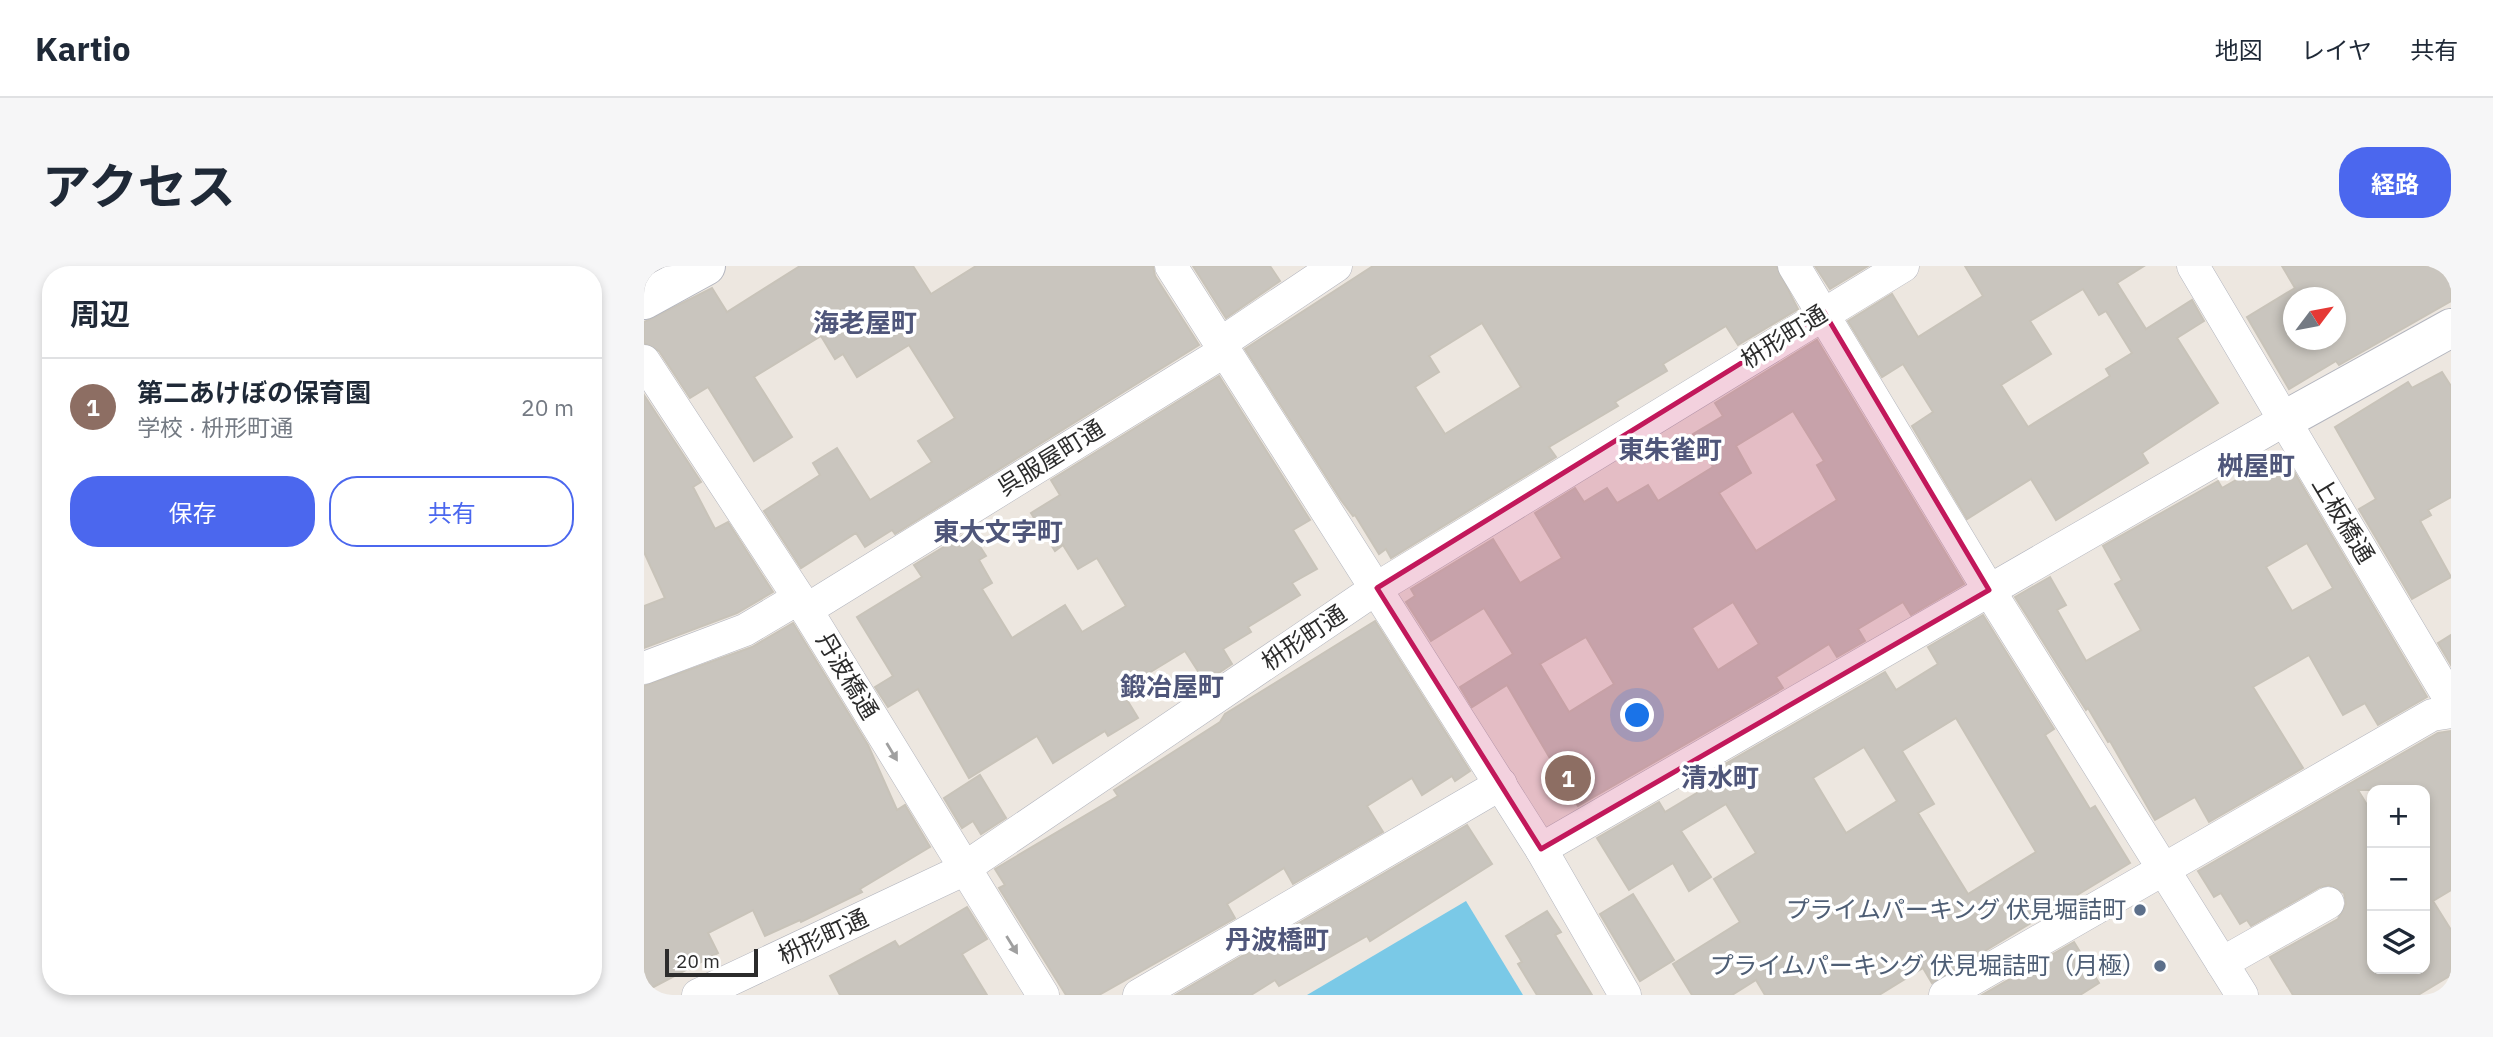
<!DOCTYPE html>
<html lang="ja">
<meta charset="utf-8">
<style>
body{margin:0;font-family:"IBM Plex Sans","Noto Sans JP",sans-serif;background:#f6f6f7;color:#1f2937}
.controls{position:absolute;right:21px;bottom:21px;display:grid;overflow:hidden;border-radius:14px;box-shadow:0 4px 10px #0003}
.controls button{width:63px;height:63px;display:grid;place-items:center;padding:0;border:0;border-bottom:2px solid #e0e1e3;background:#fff;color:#1f2937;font:35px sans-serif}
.compass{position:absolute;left:1639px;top:21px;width:63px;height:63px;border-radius:50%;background:#fff;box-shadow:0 4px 10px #0003;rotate:58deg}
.scale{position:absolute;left:21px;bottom:18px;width:93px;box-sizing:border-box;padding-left:7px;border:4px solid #2c2c2c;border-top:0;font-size:19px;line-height:24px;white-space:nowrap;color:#2c2c2c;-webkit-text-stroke:5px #fff;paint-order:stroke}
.you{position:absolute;left:994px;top:450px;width:24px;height:24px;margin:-18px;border:5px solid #fff;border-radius:50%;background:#1a73e8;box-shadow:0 0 0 10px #1a73e833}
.badge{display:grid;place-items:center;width:46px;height:46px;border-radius:50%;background:#4b67ee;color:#fff;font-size:23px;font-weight:700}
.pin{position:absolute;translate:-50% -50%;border:4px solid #fff;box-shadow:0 2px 7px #0006}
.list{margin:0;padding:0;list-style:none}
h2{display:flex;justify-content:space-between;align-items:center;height:91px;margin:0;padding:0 28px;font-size:30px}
h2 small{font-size:23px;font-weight:400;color:#747a83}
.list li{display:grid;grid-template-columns:46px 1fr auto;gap:21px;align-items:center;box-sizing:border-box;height:98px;padding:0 28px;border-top:2px solid #e0e1e3}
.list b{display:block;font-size:26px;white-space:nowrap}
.list p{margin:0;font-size:23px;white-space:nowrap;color:#747a83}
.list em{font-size:23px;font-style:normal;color:#747a83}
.actions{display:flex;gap:14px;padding:21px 28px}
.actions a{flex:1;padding:16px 0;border:2px solid #4b67ee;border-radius:28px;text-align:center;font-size:24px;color:#4b67ee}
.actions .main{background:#4b67ee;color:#fff}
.icon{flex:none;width:38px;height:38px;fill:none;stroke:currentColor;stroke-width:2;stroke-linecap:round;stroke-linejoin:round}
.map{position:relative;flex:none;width:1807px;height:729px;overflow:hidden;border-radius:28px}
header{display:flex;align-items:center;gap:42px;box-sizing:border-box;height:98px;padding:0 35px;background:#fff;border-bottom:2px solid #e0e1e3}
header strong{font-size:33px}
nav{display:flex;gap:38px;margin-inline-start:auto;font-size:24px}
.intro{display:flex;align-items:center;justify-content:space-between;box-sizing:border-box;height:168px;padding:0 42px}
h1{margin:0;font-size:49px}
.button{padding:18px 32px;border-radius:28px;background:#4b67ee;color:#fff;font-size:24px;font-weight:700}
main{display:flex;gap:42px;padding:0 42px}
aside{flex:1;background:#fff;border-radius:28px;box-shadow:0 4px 10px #0003}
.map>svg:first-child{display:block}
.water{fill:#7ac9e7}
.building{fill:#c9c5be;stroke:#c8c3b9;stroke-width:2;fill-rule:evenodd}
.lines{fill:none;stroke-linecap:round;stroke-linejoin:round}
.minor-casing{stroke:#b3b5be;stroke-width:33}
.tertiary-casing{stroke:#b3b5be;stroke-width:40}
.secondary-casing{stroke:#b3b5be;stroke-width:40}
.minor{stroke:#fff;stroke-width:32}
.tertiary{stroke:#fff;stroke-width:38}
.secondary{stroke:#fff;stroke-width:38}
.oneway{fill:#a0a0a0}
.marked{fill:#c2185b;fill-opacity:0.2;stroke:#c2185b;stroke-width:5;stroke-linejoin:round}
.service-dot{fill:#5c6f8a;stroke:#fff;stroke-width:2.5}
.labels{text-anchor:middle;stroke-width:7;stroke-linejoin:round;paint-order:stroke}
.street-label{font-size:24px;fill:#2c2c2c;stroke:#fff}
.service-label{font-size:24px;fill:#4e5e75;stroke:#fff;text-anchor:end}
.neighbourhood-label{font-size:26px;font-weight:bold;fill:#4f567a;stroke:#fff}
</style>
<header>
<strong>Kartio</strong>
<nav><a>地図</a><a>レイヤ</a><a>共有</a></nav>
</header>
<div class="intro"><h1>アクセス</h1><a class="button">経路</a></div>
<main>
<aside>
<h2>周辺<small></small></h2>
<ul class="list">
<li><span class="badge" style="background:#8d6e63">1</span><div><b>第二あけぼの保育園</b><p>学校 · 枡形町通</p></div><em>20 m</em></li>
</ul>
<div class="actions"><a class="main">保存</a><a>共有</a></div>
</aside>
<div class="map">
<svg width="1807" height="729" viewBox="0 0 1807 729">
<rect width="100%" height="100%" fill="#ede7e0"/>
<!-- water -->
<path class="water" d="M822,635L879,729H663Z"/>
<!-- building -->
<g class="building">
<path d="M156,0H269L287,28L332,0H509L511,10L555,79L251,268L248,264L221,281L212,267L157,302L120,245L176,209L169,197L193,182L226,234L288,196L274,175L311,152L265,79L213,111L199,88L191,93L177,70L110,111L148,171L110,195L64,121L46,132L15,85L0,77V56L68,22L83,46Z"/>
<path d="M549,0H626L636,15L582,52Z"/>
<path d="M729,0H1132L1154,43L1094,79L1082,60L1019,98L1023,105L971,136L974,140L905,181L912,191L747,292L742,283L735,288L711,249L709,250L697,234L601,83ZM838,57L877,121L801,168L771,121L795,106L785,90Z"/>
<path d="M1171,0H1224L1186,23Z"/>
<path d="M1321,0H1500L1473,17L1502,63L1548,34L1560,55L1533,72L1574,137L1498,187L1504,197L1412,254L1387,213L1323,253L1268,160L1289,146L1259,98L1238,111L1204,55L1248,28L1274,71L1339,30ZM1439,23L1455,49L1462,45L1488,87L1462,103L1466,110L1384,161L1357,119L1407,88L1386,55Z"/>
<path d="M1638,0H1807V35L1695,99L1692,95L1645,123L1603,51L1651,22ZM1649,32H1691V74H1649Z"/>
<path d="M1173,74L1320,318L1267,349L1259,336L1214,363L1221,375L1193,391L1185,378L1132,411L1139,422L934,540L863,419L828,441L816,421L869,388L840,342L787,375L762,336L771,330L767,323L849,273L876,317L918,292L891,247L931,222L940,236L963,222L973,237L1004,219L1014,235L1069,201L1049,168L1079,150L1071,137ZM1149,145L1180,195L1173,199L1193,234L1112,285L1075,227L1107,207L1092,180ZM1089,336L1115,378L1074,404L1048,362ZM942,371L970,418L925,446L896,398Z"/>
<path d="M1798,106L1807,120V231L1784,244L1787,249L1776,255L1807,311L1768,333L1715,243L1732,233L1691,161L1764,116L1768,122Z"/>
<path d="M575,110L666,254L649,264L673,303L648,317L656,329L604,361L607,366L579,383L588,398L561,416L541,385L477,424L494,452L464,470L461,465L409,497L393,470L325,512L274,423L244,441L231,421L249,410L213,351L278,311L270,299L326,265L342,290L335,294L348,317L338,323L368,372L421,339L438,366L482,340L453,292L434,303L419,279L411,285L387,247L416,229L407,214Z"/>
<path d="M0,129L57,216L49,221L71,263L84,256L129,326L93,347L0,382V340L21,332L0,286Z"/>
<path d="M1639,187L1783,431L1734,459L1721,437L1699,449L1665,389L1609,421L1659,502L1565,556L1551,531L1511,554L1466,475L1464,476L1444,442L1442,444L1371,331L1406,311L1422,339L1413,344L1442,395L1497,364L1471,318L1478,314L1459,280L1574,215L1578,222ZM1663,277L1689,322L1648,345L1622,301Z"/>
<path d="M1339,349L1410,463L1401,469L1446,543L1451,540L1486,597L1288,717L1279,702L1235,729H1121L1112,714L1088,729H1048L1029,698L1096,656L1070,613L1112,587L1082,538L1037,565L1067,611L1045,625L1029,597L985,624L953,572L1015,536L1021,546L1081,510L1076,501L1241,406L1252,424L1294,398L1284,381ZM1312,452L1392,586L1324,628L1274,547L1290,538L1258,485ZM1220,481L1253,535L1202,567L1169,512Z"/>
<path d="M731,355L826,505L811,515L808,510L778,529L768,512L723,540L739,566L649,618L640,602L583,638L591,652L455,729H422L355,622L361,619L351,603L474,530L470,524L576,456L581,448Z"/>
<path d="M149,357L224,479L253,544L261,539L286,581L216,623L218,626L157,656L156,654L121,670L109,644L64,667L74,687L0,726V420L108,381Z"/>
<path d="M1807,369V399L1794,377Z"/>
<path d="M1807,465V624L1789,635L1807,664V709L1774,729H1649L1626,691L1694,653L1702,638L1700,627L1685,619L1676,621L1607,660L1603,654L1596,658L1577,627L1570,631L1554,605L1794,467ZM1714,524H1781V703H1728V547Z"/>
<path d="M336,509L362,552L337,568L329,555L318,562L300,532Z"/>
<path d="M823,559L848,598L726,675L723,670L635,720L631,714L607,729L533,728Z"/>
<path d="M989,628L1030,694L996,715L956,648Z"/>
<path d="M323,641L343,673L318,688L343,729H196L186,710L251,675L255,681Z"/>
<path d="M903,645L917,666L911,669L948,729H893L874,698L878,696L862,670Z"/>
<path d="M1430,676L1455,717L1436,729H1338Z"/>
</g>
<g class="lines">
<defs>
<g id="minor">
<path d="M527,0L897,583L981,729"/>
<path d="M1150,0L1345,324L1598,729"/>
<path d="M1549,0L1807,435"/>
<path d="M577,77L692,0"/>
<path d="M0,95L155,332L399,729"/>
<path d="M162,344L581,85"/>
<path d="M0,402L101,364L155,332"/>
<path d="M897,583L1639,155"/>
<path d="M1578,697L1684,637"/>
<path d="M54,729L313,607L733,322L1259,0"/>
<path d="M495,729L857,518"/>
<path d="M1301,729L1788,449L1807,446"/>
</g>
<path id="tertiary" d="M1639,155L1807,62"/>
<path id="secondary" d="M0,34L62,0"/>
</defs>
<!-- minor casing -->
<use href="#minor" class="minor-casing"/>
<!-- tertiary casing -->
<use href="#tertiary" class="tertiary-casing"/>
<!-- secondary casing -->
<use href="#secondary" class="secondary-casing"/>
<!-- minor -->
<use href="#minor" class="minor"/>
<!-- tertiary -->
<use href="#tertiary" class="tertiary"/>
<!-- secondary -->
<use href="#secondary" class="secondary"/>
</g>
<!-- one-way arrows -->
<defs><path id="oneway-solid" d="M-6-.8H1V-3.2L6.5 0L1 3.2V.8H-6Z" transform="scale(1.75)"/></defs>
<g class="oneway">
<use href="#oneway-solid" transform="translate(248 486) rotate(59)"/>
<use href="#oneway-solid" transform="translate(368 679) rotate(58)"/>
</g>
<!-- marked area -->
<path class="marked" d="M1180,46L1345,324L897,583L733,322Z"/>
<!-- markers -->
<g class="service-dot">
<circle cx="1496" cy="644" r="7"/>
<circle cx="1516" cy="700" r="7"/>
</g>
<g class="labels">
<!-- street labels -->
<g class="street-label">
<text transform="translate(1140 71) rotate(-32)" y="8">枡形町通</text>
<text transform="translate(407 192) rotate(-32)" y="8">呉服屋町通</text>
<text transform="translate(1699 254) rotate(59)" y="8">上板橋通</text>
<text transform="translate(660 372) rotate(-34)" y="8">枡形町通</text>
<text transform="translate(203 410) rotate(59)" y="8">丹波橋通</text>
<text transform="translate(179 671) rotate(-25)" y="8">枡形町通</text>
</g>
<!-- service labels -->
<g class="service-label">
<text x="1482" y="652">プライムパーキング 伏見堀詰町</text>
<text x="1502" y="708">プライムパーキング 伏見堀詰町（月極）</text>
</g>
<!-- neighbourhood labels -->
<g class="neighbourhood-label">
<text x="221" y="66">海老屋町</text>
<text x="1026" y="193">東朱雀町</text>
<text x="1612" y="209">桝屋町</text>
<text x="354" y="275">東大文字町</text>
<text x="528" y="430">鍛冶屋町</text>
<text x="1076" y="521">清水町</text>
<text x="633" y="683">丹波橋町</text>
</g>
</g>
</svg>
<div class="controls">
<button>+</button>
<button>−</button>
<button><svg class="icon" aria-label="layers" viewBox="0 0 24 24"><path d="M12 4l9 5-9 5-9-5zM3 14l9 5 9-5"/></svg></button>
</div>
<svg class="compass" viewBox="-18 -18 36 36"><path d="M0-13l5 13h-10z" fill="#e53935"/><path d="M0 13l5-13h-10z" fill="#747a83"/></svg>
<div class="scale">20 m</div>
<div class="you"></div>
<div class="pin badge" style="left:924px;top:512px;background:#8d6e63">1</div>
</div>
</main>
